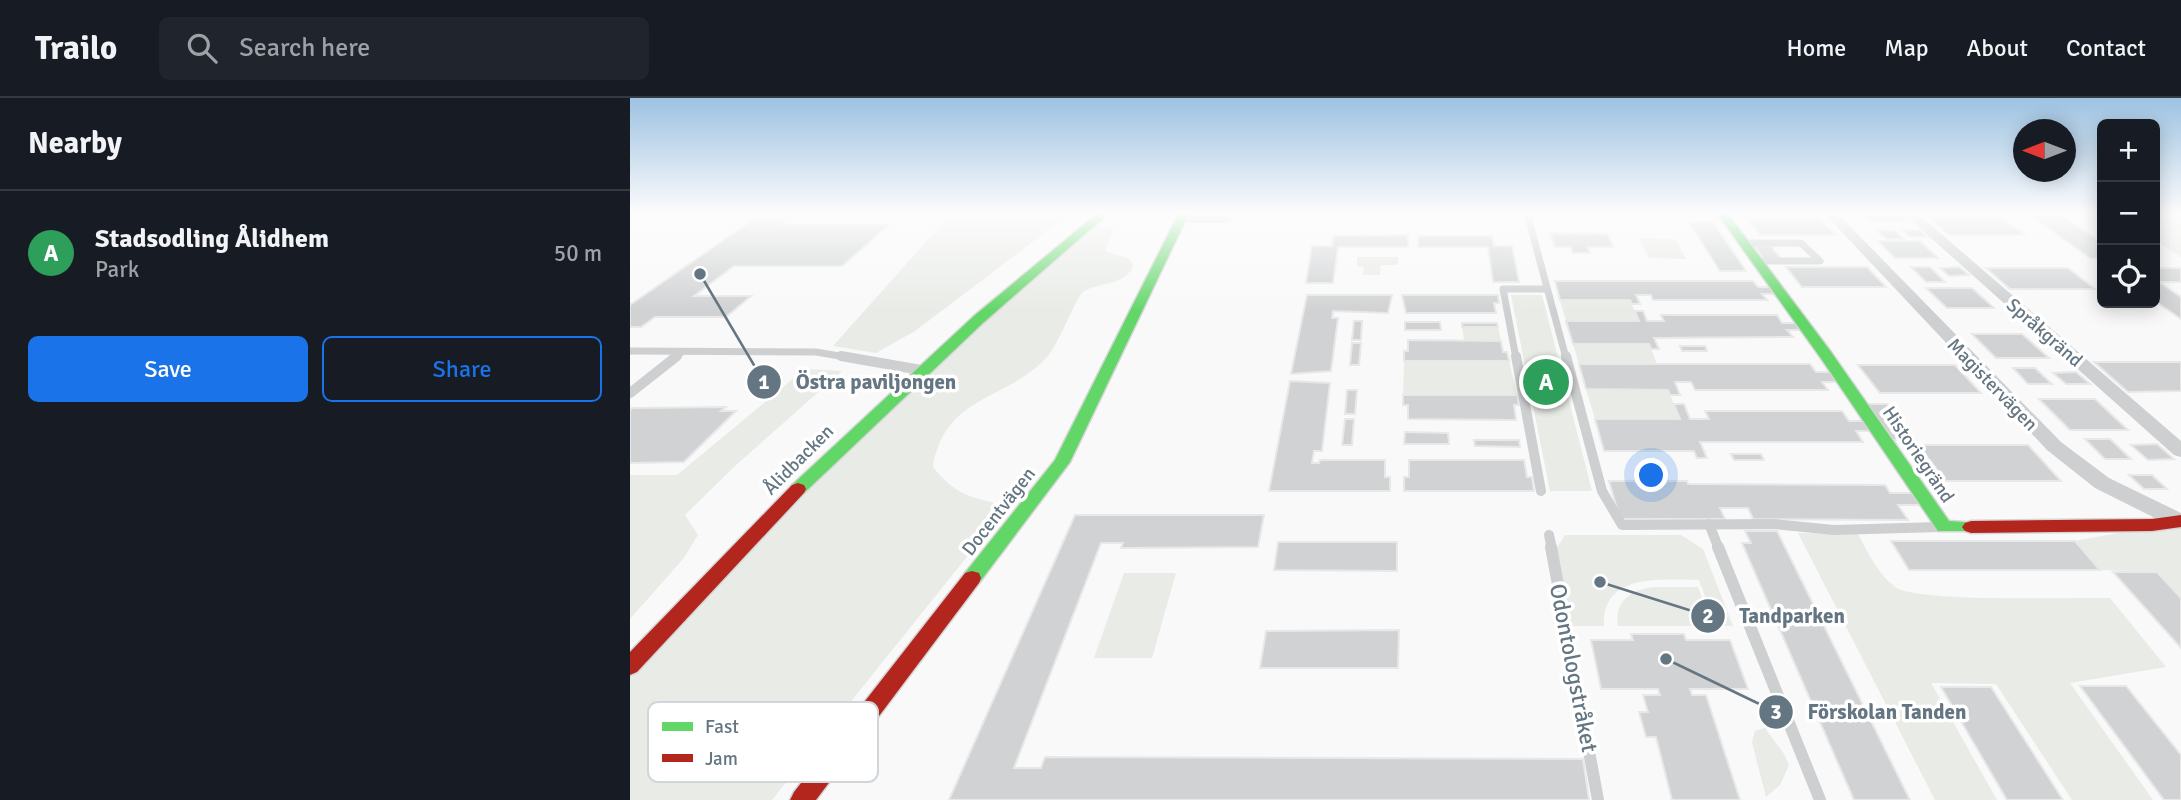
<!DOCTYPE html>
<meta charset="utf-8">
<style>
body{margin:0;font-family:Signika,sans-serif;background:#20242c;color:#f1f3f6}
.controls{position:absolute;right:21px;top:21px;display:grid;overflow:hidden;border-radius:10px;box-shadow:0 4px 18px #0003}
.controls button{width:63px;height:63px;display:grid;place-items:center;padding:0;border:0;border-bottom:2px solid #363941;background:#171b24;color:#f1f3f6;font:35px sans-serif}
.compass{position:absolute;left:1383px;top:21px;width:63px;height:63px;border-radius:50%;background:#171b24;box-shadow:0 4px 18px #0003;rotate:270deg}
.you{position:absolute;left:1022px;top:378px;width:24px;height:24px;margin:-18px;border:5px solid #fff;border-radius:50%;background:#1a73e8;box-shadow:0 0 0 10px #1a73e833}
.badge{display:grid;place-items:center;width:46px;height:46px;border-radius:50%;background:#1a73e8;color:#fff;font-size:23px;font-weight:700}
.pin{position:absolute;translate:-50% -50%;border:4px solid #fff;box-shadow:0 2px 7px #0006}
.list{margin:0;padding:0;list-style:none}
h2{display:flex;justify-content:space-between;align-items:center;height:91px;margin:0;padding:0 28px;font-size:30px}
h2 small{font-size:23px;font-weight:400;color:#9ea1a6}
.list li{display:grid;grid-template-columns:46px 1fr auto;gap:21px;align-items:center;box-sizing:border-box;height:126px;padding:0 28px;border-top:2px solid #363941}
.list b{display:block;font-size:26px;white-space:nowrap}
.list p{margin:0;font-size:23px;white-space:nowrap;color:#9ea1a6}
.list em{font-size:23px;font-style:normal;color:#9ea1a6}
.actions{display:flex;gap:14px;padding:21px 28px}
.actions a{flex:1;padding:16px 0;border:2px solid #1a73e8;border-radius:10px;text-align:center;font-size:24px;color:#1a73e8}
.actions .main{background:#1a73e8;color:#fff}
.icon{flex:none;width:38px;height:38px;fill:none;stroke:currentColor;stroke-width:2;stroke-linecap:round;stroke-linejoin:round}
.map{position:relative;flex:none;width:1551px;height:702px;overflow:hidden}
header{display:flex;align-items:center;gap:42px;box-sizing:border-box;height:98px;padding:0 35px;background:#171b24;border-bottom:2px solid #363941}
header strong{font-size:33px}
nav{display:flex;gap:38px;margin-inline-start:auto;font-size:24px}
.search{width:490px;height:63px;background:#20242c;display:flex;align-items:center;gap:18px;box-sizing:border-box;padding:0 24px;border-radius:10px;color:#9ea1a6;font-size:26px}
main{display:flex}
aside{flex:1;background:#171b24}
.map>svg:first-child{display:block}
.green{fill:#e8ebe6}
.building{fill:#d0d2d3;stroke:#e8e8e8;stroke-width:2}
.lines{fill:none;stroke-linecap:round;stroke-linejoin:round}
.fast-casing{stroke:#d5d6d7;stroke-width:3}
.jam-casing{stroke:#d5d6d7;stroke-width:3}
.lane-far2{stroke:#cecfd0;stroke-width:7}
.lane-far1{stroke:#cecfd0;stroke-width:10}
.lane{stroke:#cecfd0;stroke-width:12}
.street{fill:#cecfd0;fill-rule:evenodd}
.fast{fill:#63d668;fill-rule:evenodd}
.jam{fill:#b3261e;fill-rule:evenodd}
.labels{text-anchor:middle;stroke-width:7;stroke-linejoin:round;paint-order:stroke}
.street-label{font-size:19px;fill:#657683;stroke:#fff}
.near-street-label{font-size:23px;fill:#657683;stroke:#fff}
.key{fill:#fff;stroke:#d1d6da;stroke-width:2}
.key-label{font-size:19px;fill:#657683}
.leader{fill:none;stroke:#657683;stroke-width:2.5}
.callout-dot{fill:#657683;stroke:#fff;stroke-width:2.5}
.mark-label{font-size:21px;text-anchor:middle;font-weight:bold;fill:#fff}
.callout-label{font-size:21px;text-anchor:middle;font-weight:bold;fill:#657683;stroke:#fff;stroke-width:7;stroke-linejoin:round;paint-order:stroke}
</style>
<header>
<strong>Trailo</strong>
<div class="search"><svg class="icon" aria-label="search" viewBox="0 0 24 24"><circle cx="10" cy="10" r="6"/><path d="M15 15l6 6"/></svg>Search here</div>
<nav><a>Home</a><a>Map</a><a>About</a><a>Contact</a></nav>
</header>
<main>
<aside>
<h2>Nearby<small></small></h2>
<ul class="list">
<li><span class="badge" style="background:#2e9e5b">A</span><div><b>Stadsodling Ålidhem</b><p>Park</p></div><em>50 m</em></li>
</ul>
<div class="actions"><a class="main">Save</a><a>Share</a></div>
</aside>
<div class="map">
<svg width="1551" height="702" viewBox="0 0 1551 702">
<rect width="100%" height="100%" fill="#f9f9f9"/>
<!-- green -->
<g class="green">
<path d="M314,115H441L285,233L246,255L203,248L318,119Z"/>
<path d="M597,115H855L848,120L595,121Z"/>
<path d="M1525,115H1551V159L1525,142Z"/>
<path d="M460,126L484,131L475,153L500,161L503,168C494,189 470,183 453,194C446,199 429,246 417,259C377,303 315,296 303,369C324,395 339,400 371,406L372,415L142,702H0V568L86,474Z"/>
<path d="M1009,140L1045,141L1056,161L1019,160Z"/>
<path d="M727,159H768V167H751L750,177H733L734,169L727,168Z"/>
<path d="M881,197H912L962,393H920Z"/>
<path d="M930,202H1000L1009,223H936Z"/>
<path d="M832,229H868L871,243L834,242Z"/>
<path d="M943,246H1019L1027,266H949Z"/>
<path d="M774,263H879L887,297H773Z"/>
<path d="M175,271L212,273L104,369L55,417L68,437L53,461L0,521V377H47Z"/>
<path d="M956,291L1038,292L1050,321H965Z"/>
<path d="M1551,423V500L1527,474L1470,472L1445,443Z"/>
<path d="M1168,435L1228,436C1238,455 1248,476 1265,489C1287,505 1444,499 1480,500L1536,569L1440,585L1523,702H1442L1366,586L1301,585L1367,702H1305Z"/>
<path d="M935,437H1051L1073,451L1103,528H1086L1069,482C1032,482 972,474 974,528H940L925,453Z"/>
<path d="M494,475H546L522,560H464Z"/>
<path d="M1023,489H1068L1082,528H988C984,504 1000,492 1023,489Z"/>
<path d="M1135,630L1154,656L1159,667L1150,687L1136,699L1122,644L1125,633Z"/>
</g>
<!-- building -->
<g class="building">
<path d="M1230,115H1269L1278,123H1238Z"/>
<path d="M1397,115H1429L1472,145V160H1460Z"/>
<path d="M1299,120H1373L1395,137H1319Z"/>
<path d="M124,121H157L151,126H260L212,168H104L64,198H121L96,219H25L11,229H0V207Z"/>
<path d="M1117,121H1190L1206,137H1130Z"/>
<path d="M1059,124H1083L1116,173H1090Z"/>
<path d="M1246,132H1264L1274,141H1256Z"/>
<path d="M1272,132H1290L1299,139H1280Z"/>
<path d="M920,135L978,136L983,149H958L960,155H943L941,149H925Z"/>
<path d="M778,137V149H708L703,185H676L682,148H702L703,138Z"/>
<path d="M788,138H862L864,148H882L889,184H863L858,149H788Z"/>
<path d="M1248,143H1290L1308,160H1265Z"/>
<path d="M1124,148H1141L1151,161H1134Z"/>
<path d="M1156,169H1237L1256,189H1172Z"/>
<path d="M1281,169H1300L1315,184H1296Z"/>
<path d="M1329,169L1339,177L1319,178L1310,170Z"/>
<path d="M1356,170H1438L1465,191H1380Z"/>
<path d="M1525,170H1551V184H1529L1551,199V221L1525,203Z"/>
<path d="M925,183H1123L1128,189H1142L1147,196H1132L1137,202H1023L1021,197H1006L1010,206H1002L1000,202H930Z"/>
<path d="M1296,190H1342L1364,210H1317Z"/>
<path d="M677,197H762L758,215L703,213L702,220H708L701,273L661,276Z"/>
<path d="M772,197H868L869,205H864L866,215H776Z"/>
<path d="M1005,213H1013L1017,223H1034L1031,217H1147L1152,225H1168L1172,232H1157L1163,239L1024,240L1029,251H1021L1019,246H943L936,223H1009Z"/>
<path d="M724,223H732L731,242H722Z"/>
<path d="M775,224H810L811,232H775Z"/>
<path d="M832,225H867L868,229H832Z"/>
<path d="M1342,236H1392L1419,260H1366Z"/>
<path d="M778,242L871,243L873,254H877L879,263H774V253H778Z"/>
<path d="M722,245H731L729,267H720Z"/>
<path d="M1050,248H1075L1077,253H1052Z"/>
<path d="M1464,264H1551V293L1498,294Z"/>
<path d="M949,266H1180L1186,274H1202L1209,284H1192L1198,292H1065L1061,284H1045L1050,297H1040L1038,292L956,291Z"/>
<path d="M1228,267H1325L1351,295H1250Z"/>
<path d="M1383,270H1405L1422,286H1398Z"/>
<path d="M1446,274L1460,286H1436L1423,275Z"/>
<path d="M660,283L700,285L692,353H684L682,365H689L690,362H755V379H760V393H639Z"/>
<path d="M717,292H727L725,316H715Z"/>
<path d="M773,297H887L889,307H884L886,322L778,321V307H773Z"/>
<path d="M1409,301H1465L1498,332H1440Z"/>
<path d="M1044,306H1054L1060,321H1079L1075,313H1212L1219,323H1237L1243,333H1226L1233,344H1070L1077,360H1067L1064,353H974L965,321H1050Z"/>
<path d="M1236,306H1257L1285,342H1263Z"/>
<path d="M96,309L91,313H106L54,364L0,365V312L2,310Z"/>
<path d="M715,321H724L722,347H712Z"/>
<path d="M775,334L818,335L819,346H774Z"/>
<path d="M1455,341H1480L1501,361H1475Z"/>
<path d="M844,342H889L890,349L845,348Z"/>
<path d="M1527,346L1544,361L1518,362L1501,347Z"/>
<path d="M1288,347H1398L1431,383H1316Z"/>
<path d="M1101,356H1131L1134,362H1104Z"/>
<path d="M779,362H894L897,379H902L904,393H774V379H779Z"/>
<path d="M1499,377H1522L1537,391H1514Z"/>
<path d="M979,383H1057L1058,386L1255,387L1260,395H1283L1292,407H1268L1278,422L1123,421L1118,410H1090L1095,421H990Z"/>
<path d="M445,417H634L628,449L491,450L493,445H471L384,670H411L415,659L953,661L959,702H319Z"/>
<path d="M1115,433H1147L1280,702H1224L1112,445H1121Z"/>
<path d="M1261,443H1445L1470,472H1279Z"/>
<path d="M648,444H767V473L644,472Z"/>
<path d="M1483,474H1527L1551,500V550Z"/>
<path d="M769,532L768,570H630L636,533Z"/>
<path d="M1001,536H1054L1056,542H1100L1118,591H1060L1062,597H1076L1110,702H1042L1026,639H1016L1009,614H1018L1013,597H1030L1028,591H971L961,542H1003Z"/>
<path d="M1450,588H1496L1551,657V702H1534Z"/>
<path d="M1311,589H1361L1433,702H1377Z"/>
</g>
<g class="lines">
<defs>
<g id="fast">
<path d="M468,115H479L354,224L174,395H162L160,391L162,387L344,218Z"/>
<path d="M549,115H559L440,364L349,485L342,487L335,485L333,480L335,475L425,362Z"/>
<path d="M1087,115H1097L1201,254L1319,423L1347,425L1350,429L1347,433H1308L1190,259Z"/>
</g>
<g id="jam">
<path d="M168,385L174,387L176,391L174,395L7,574L0,577V554L162,387Z"/>
<path d="M1551,417V429L1522,433L1341,435L1335,433L1332,429L1335,425L1341,423L1522,421Z"/>
<path d="M342,473L349,475L351,480L349,485L186,702H160L164,694L335,475Z"/>
</g>
</defs>
<!-- fast casing -->
<use href="#fast" class="fast-casing"/>
<!-- jam casing -->
<use href="#jam" class="jam-casing"/>
<!-- lane-far2 -->
<g class="lane-far2">
<path d="M898,119L936,260"/>
<path d="M1114,145H1171L1190,163H1128"/>
<path d="M0,253L186,254L221,260"/>
<path d="M44,260L52,254"/>
<path d="M886,260L873,191H917"/>
</g>
<!-- lane-far1 -->
<g class="lane-far1">
<path d="M211,258L291,272"/>
<path d="M886,258L911,393"/>
<path d="M936,258L972,393L992,427L1144,426L1204,432L1310,429"/>
<path d="M0,295L47,258"/>
<path d="M1079,426L1089,451"/>
<path d="M919,437L922,451"/>
</g>
<!-- lane -->
<g class="lane">
<path d="M921,449L968,702"/>
<path d="M1088,449L1190,702"/>
</g>
<!-- street -->
<g class="street">
<path d="M591,115H603L600,124L595,125H551L545,121L551,117Z"/>
<path d="M1194,115H1207L1431,344L1479,380L1551,415V430L1541,428L1465,390L1417,352Z"/>
<path d="M1273,115H1287L1551,343V359L1544,357Z"/>
</g>
<!-- fast -->
<use href="#fast" class="fast"/>
<!-- jam -->
<use href="#jam" class="jam"/>
</g>
<!-- sky -->
<linearGradient id="sky" x2="0" y2="1"><stop stop-color="#9dc2e2"/><stop offset="0.54" stop-color="#fcfcfc"/><stop offset="1" stop-color="#fcfcfc" stop-opacity="0"/></linearGradient>
<rect width="1551" height="213" fill="url(#sky)"/>
<g class="labels">
<!-- street labels -->
<g class="street-label">
<text transform="translate(1415 234) rotate(41)" y="7">Språkgränd</text>
<text transform="translate(1363 286) rotate(46)" y="7">Magistervägen</text>
<text transform="translate(1289 356) rotate(56)" y="7">Historiegränd</text>
<text transform="translate(168 361) rotate(-45)" y="7">Ålidbacken</text>
<text transform="translate(368 413) rotate(-52)" y="7">Docentvägen</text>
</g>
<!-- near-street labels -->
<g class="near-street-label">
<text transform="translate(944 570) rotate(79)" y="8">Odontologstråket</text>
</g>
</g>
<!-- legend -->
<rect x="18" y="604" width="230" height="80" rx="10" class="key"/>
<rect x="32" y="624" width="31" height="9" fill="#63d668"/>
<rect x="32" y="656" width="31" height="8" fill="#b3261e"/>
<g class="key-label">
<text x="75" y="635">Fast</text>
<text x="75" y="667">Jam</text>
</g>
<!-- callouts -->
<path class="leader" d="M70 176L134 284M970 484L1078 518M1036 561L1146 614"/>
<g class="callout-dot">
<circle cx="70" cy="176" r="7"/>
<circle cx="970" cy="484" r="7"/>
<circle cx="1036" cy="561" r="7"/>
<circle cx="134" cy="284" r="18"/>
<circle cx="1078" cy="518" r="18"/>
<circle cx="1146" cy="614" r="18"/>
</g>
<g class="mark-label">
<text x="134" y="291">1</text>
<text x="1078" y="525">2</text>
<text x="1146" y="621">3</text>
</g>
<g class="callout-label">
<text x="246" y="291">Östra paviljongen</text>
<text x="1162" y="525">Tandparken</text>
<text x="1257" y="621">Förskolan Tanden</text>
</g>
</svg>
<div class="controls">
<button>+</button>
<button>−</button>
<button><svg class="icon" aria-label="locate" viewBox="0 0 24 24"><circle cx="12" cy="12" r="6"/><path d="M12 2v4M12 18v4M2 12h4M18 12h4"/></svg></button>
</div>
<svg class="compass" viewBox="-18 -18 36 36"><path d="M0-13l5 13h-10z" fill="#e53935"/><path d="M0 13l5-13h-10z" fill="#9ea1a6"/></svg>
<div class="you"></div>
<div class="pin badge" style="left:916px;top:284px;background:#2e9e5b">A</div>
</div>
</main>
